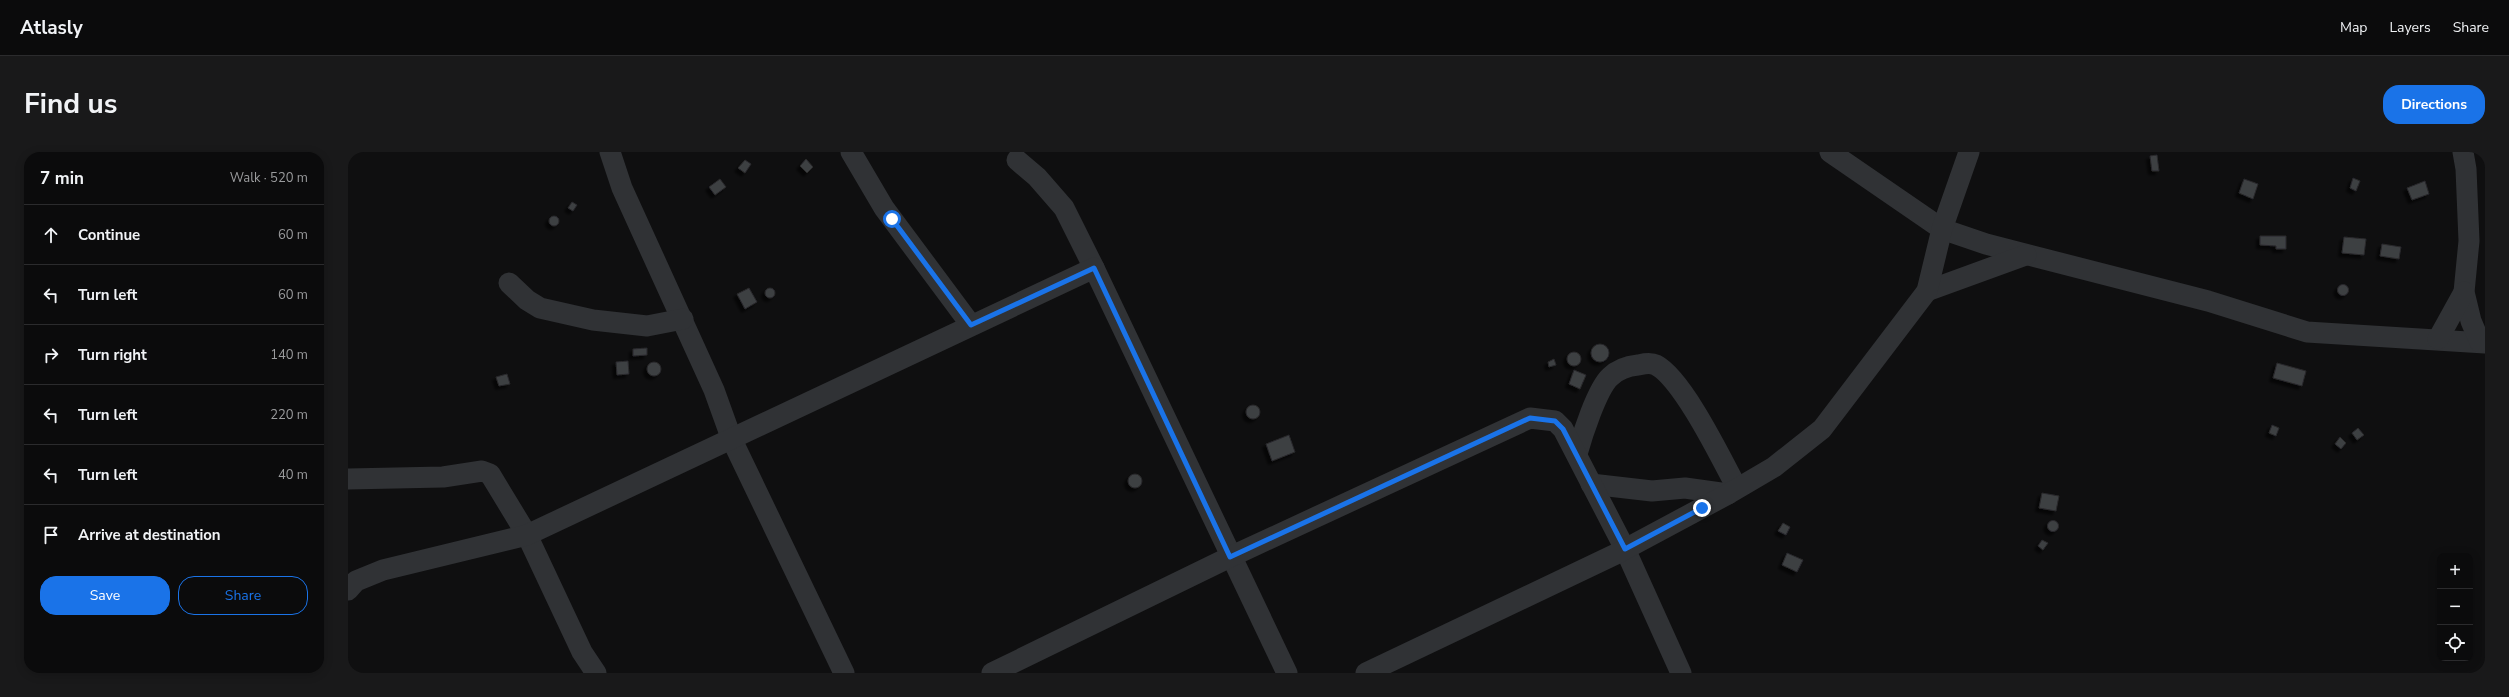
<!DOCTYPE html>
<meta charset="utf-8">
<style>
body{margin:0;font-family:"Nunito Sans",sans-serif;background:#19191a;color:#f1f3f6}
.controls{position:absolute;right:12px;bottom:12px;display:grid;overflow:hidden;border-radius:8px;box-shadow:0 2px 10px #0003}
.controls button{width:36px;height:36px;display:grid;place-items:center;padding:0;border:0;border-bottom:1px solid #2b2b2d;background:#0b0b0c;color:#f1f3f6;font:20px sans-serif}
.stop{position:absolute;width:12px;height:12px;margin:-9px;border:3px solid #1a73e8;border-radius:50%;background:#fff}
.stop.end{background:#1a73e8;border-color:#fff;box-shadow:0 1px 4px #0008}
.list{margin:0;padding:0;list-style:none}
h2{display:flex;justify-content:space-between;align-items:center;height:52px;margin:0;padding:0 16px;font-size:17px}
h2 small{font-size:13px;font-weight:400;color:#9a9b9d}
.list li{display:grid;grid-template-columns:26px 1fr auto;gap:12px;align-items:center;box-sizing:border-box;height:60px;padding:0 16px;border-top:1px solid #2b2b2d}
.list b{display:block;font-size:15px;white-space:nowrap}
.list em{font-size:13px;font-style:normal;color:#9a9b9d}
.actions{display:flex;gap:8px;padding:12px 16px}
.actions a{flex:1;padding:9px 0;border:1px solid #1a73e8;border-radius:16px;text-align:center;font-size:14px;color:#1a73e8}
.actions .main{background:#1a73e8;color:#fff}
.icon{flex:none;width:22px;height:22px;fill:none;stroke:currentColor;stroke-width:2;stroke-linecap:round;stroke-linejoin:round}
.map{position:relative;flex:none;width:2137px;height:521px;overflow:hidden;border-radius:16px}
header{display:flex;align-items:center;gap:24px;box-sizing:border-box;height:56px;padding:0 20px;background:#0b0b0c;border-bottom:1px solid #2b2b2d}
header strong{font-size:19px}
nav{display:flex;gap:22px;margin-inline-start:auto;font-size:14px}
.intro{display:flex;align-items:center;justify-content:space-between;box-sizing:border-box;height:96px;padding:0 24px}
h1{margin:0;font-size:28px}
.button{padding:10px 18px;border-radius:16px;background:#1a73e8;color:#fff;font-size:14px;font-weight:700}
main{display:flex;gap:24px;padding:0 24px}
aside{flex:1;background:#0b0b0c;border-radius:16px;box-shadow:0 2px 10px #0003}
.map>svg:first-child{display:block}
.building{fill:#3e3f43;stroke:#29292c;filter:url(#shadow)}
.lines{fill:none;stroke-linecap:round;stroke-linejoin:round}
.minor{stroke:#303235;stroke-width:21}
.route{stroke:#1a73e8;stroke-width:5}
</style>
<header>
<strong>Atlasly</strong>
<nav><a>Map</a><a>Layers</a><a>Share</a></nav>
</header>
<div class="intro"><h1>Find us</h1><a class="button">Directions</a></div>
<main>
<aside>
<h2>7 min<small>Walk · 520 m</small></h2>
<ul class="list">
<li><svg class="icon" aria-label="ahead" viewBox="0 0 24 24"><path d="M12 20V5M6 11l6-6 6 6"/></svg><div><b>Continue</b></div><em>60 m</em></li>
<li><svg class="icon" aria-label="left" viewBox="0 0 24 24"><path d="M17 20v-9H6M10 6l-5 5 5 5"/></svg><div><b>Turn left</b></div><em>60 m</em></li>
<li><svg class="icon" aria-label="right" viewBox="0 0 24 24"><path d="M7 20v-9h11M14 6l5 5-5 5"/></svg><div><b>Turn right</b></div><em>140 m</em></li>
<li><svg class="icon" aria-label="left" viewBox="0 0 24 24"><path d="M17 20v-9H6M10 6l-5 5 5 5"/></svg><div><b>Turn left</b></div><em>220 m</em></li>
<li><svg class="icon" aria-label="left" viewBox="0 0 24 24"><path d="M17 20v-9H6M10 6l-5 5 5 5"/></svg><div><b>Turn left</b></div><em>40 m</em></li>
<li><svg class="icon" aria-label="arrive" viewBox="0 0 24 24"><path d="M6 21V4h12l-3 4 3 4H6"/></svg><div><b>Arrive at destination</b></div></li>
</ul>
<div class="actions"><a class="main">Save</a><a>Share</a></div>
</aside>
<div class="map">
<svg width="2137" height="521" viewBox="0 0 2137 521">
<defs>
<filter id="shadow"><feDropShadow dx="-3.5" dy="3.5" stdDeviation="1" flood-color="#0009"/></filter>
</defs>
<rect width="100%" height="100%" fill="#0f0f10"/>
<!-- building -->
<g class="building">
<path d="M1809,3L1811,19H1804L1802,4Z"/>
<path d="M458,7L465,15L459,21L452,14Z"/>
<path d="M397,8L403,12L397,21L390,16Z"/>
<path d="M2005,26L2012,29L2008,39L2002,36Z"/>
<path d="M372,27L378,35L367,43L361,35Z"/>
<path d="M1896,27L1910,32L1905,47L1891,41Z"/>
<path d="M2077,29L2081,42L2064,48L2059,36Z"/>
<path d="M224,50L229,53L225,59L220,56Z"/>
<circle cx="206" cy="69" r="5"/>
<path d="M1912,84H1938V97H1928V94L1912,93Z"/>
<path d="M1996,85L2018,87L2016,103L1994,101Z"/>
<path d="M2034,92L2053,95L2051,107L2032,104Z"/>
<circle cx="1995" cy="138" r="5.5"/>
<path d="M401,136L409,150L397,157L389,142Z"/>
<circle cx="422" cy="141" r="5"/>
<circle cx="1252" cy="201" r="9"/>
<path d="M299,196V203L285,204V197Z"/>
<circle cx="1226" cy="207" r="7"/>
<path d="M1206,207L1208,213L1201,215L1200,210Z"/>
<path d="M280,209L281,222L269,223L268,210Z"/>
<circle cx="306" cy="217" r="7"/>
<path d="M1929,211L1958,219L1954,234L1925,226Z"/>
<path d="M1226,218L1238,223L1232,237L1221,232Z"/>
<path d="M159,222L162,232L151,234L148,225Z"/>
<circle cx="905" cy="260" r="7"/>
<path d="M1924,273L1931,276L1928,284L1921,281Z"/>
<path d="M2010,276L2016,283L2009,288L2004,281Z"/>
<path d="M941,283L947,300L924,309L918,292Z"/>
<path d="M1992,285L1998,291L1993,297L1987,292Z"/>
<circle cx="787" cy="329" r="7"/>
<path d="M1694,341L1711,344L1708,359L1691,356Z"/>
<circle cx="1705" cy="374" r="5.5"/>
<path d="M1435,371L1442,375L1438,383L1430,379Z"/>
<path d="M1694,388L1700,391L1695,398L1690,394Z"/>
<path d="M1439,401L1455,408L1449,420L1434,413Z"/>
</g>
<g class="lines">
<!-- minor -->
<g class="minor">
<path d="M262,0L274,36L366,238L384,288L496,521"/>
<path d="M503,0L536,56L623,173"/>
<path d="M1482,0L1594,77L1638,92L1860,149L1959,180L2137,191"/>
<path d="M2115,0L2118,17L2121,89L2116,140L2123,169L2132,190"/>
<path d="M669,8L689,25L716,56L746,116"/>
<path d="M161,131L179,148L192,156L245,168L299,174L335,167"/>
<path d="M1579,139L1678,103"/>
<path d="M2090,187L2116,140"/>
<path d="M1229,302C1234,284 1249,237 1262,225C1269,218 1280,214 1290,213C1295,212 1302,210 1308,213C1335,227 1374,308 1389,336"/>
<path d="M0,327L95,325L134,319L142,322L179,383L234,500L248,521"/>
<path d="M1243,332L1304,339L1337,336L1380,342"/>
<path d="M0,438L8,429L35,418L179,383L746,116L939,521"/>
<path d="M644,521L882,405L1182,266L1207,269L1215,277L1277,397L1333,521"/>
<path d="M1018,521L1268,402L1380,342L1426,315L1474,277L1579,139L1594,77L1621,0"/>
</g>
</g>
<g class="lines">
<!-- route -->
<path class="route" d="M544,67L623,173L746,116L882,405L1182,266L1207,269L1215,277L1277,397L1354,356"/>
</g>
</svg>
<div class="controls">
<button>+</button>
<button>−</button>
<button><svg class="icon" aria-label="locate" viewBox="0 0 24 24"><circle cx="12" cy="12" r="6"/><path d="M12 2v4M12 18v4M2 12h4M18 12h4"/></svg></button>
</div>
<div class="stop" style="left:544px;top:67px"></div>
<div class="stop end" style="left:1354px;top:356px"></div>
</div>
</main>
